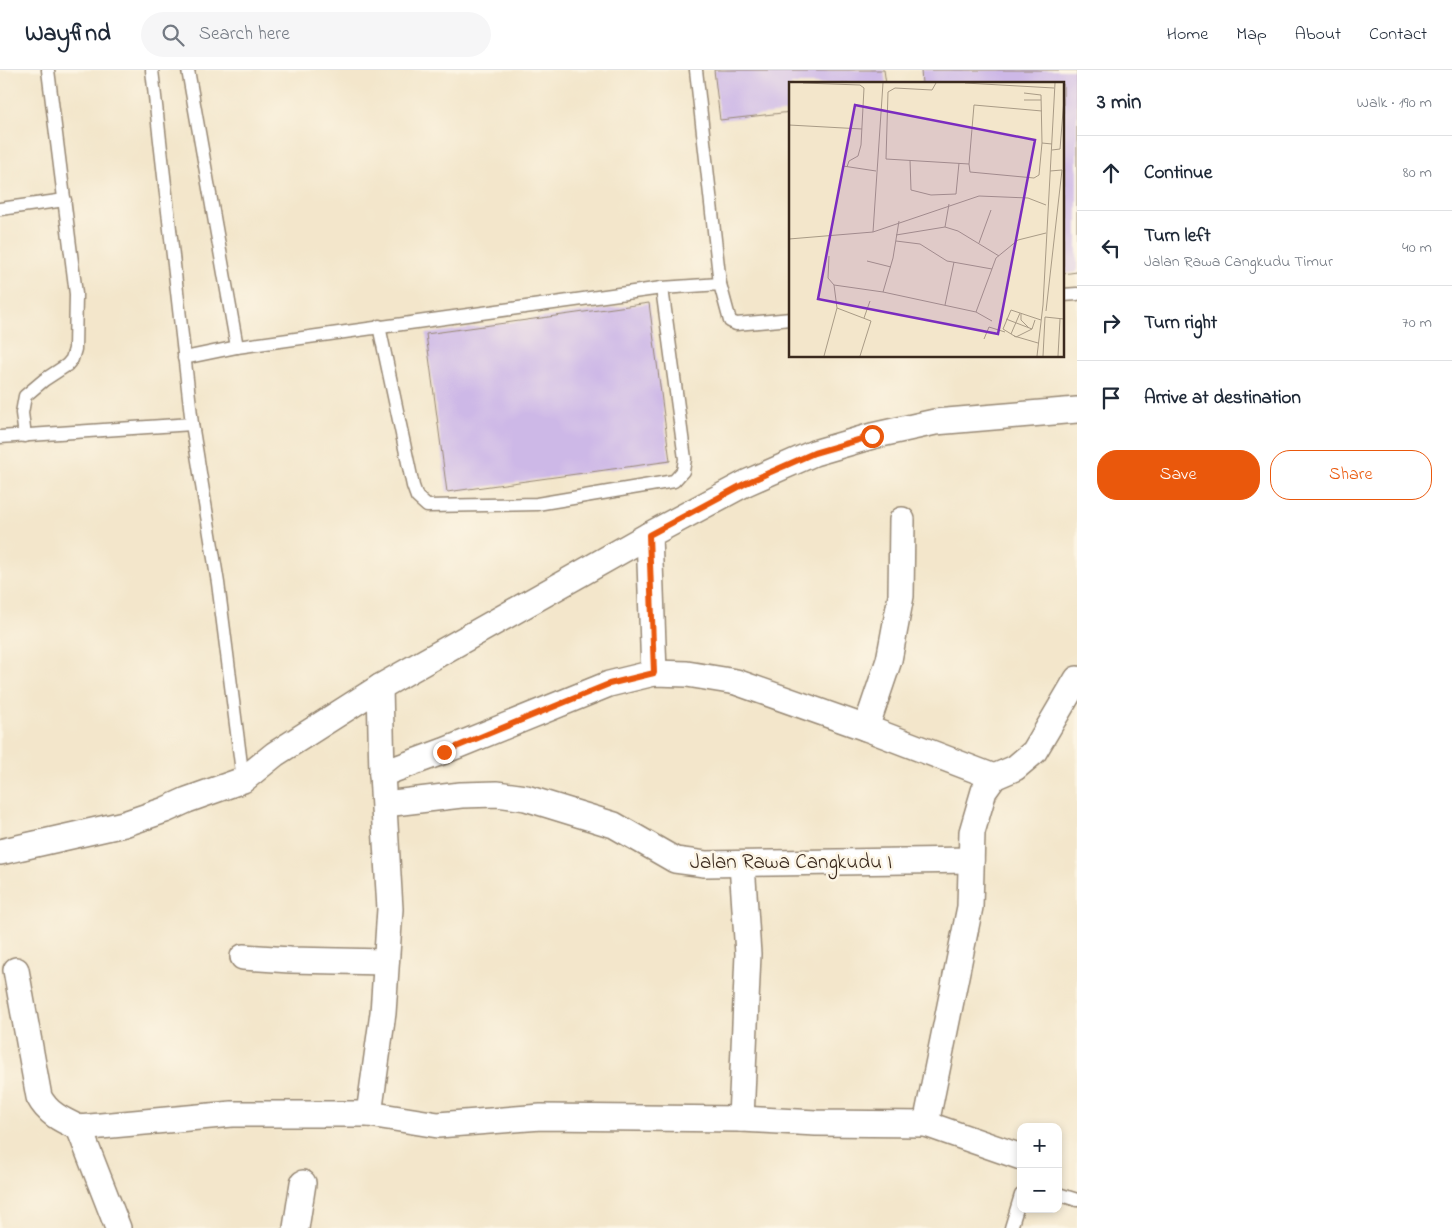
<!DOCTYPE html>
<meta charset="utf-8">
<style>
body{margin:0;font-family:"Indie Flower",sans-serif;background:#f6f6f7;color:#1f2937}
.controls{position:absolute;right:15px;bottom:15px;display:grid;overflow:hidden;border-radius:10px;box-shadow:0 2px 8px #0003}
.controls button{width:45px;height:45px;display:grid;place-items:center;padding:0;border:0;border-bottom:1px solid #e0e1e3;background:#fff;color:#1f2937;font:25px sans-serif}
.stop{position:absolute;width:15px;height:15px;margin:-11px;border:4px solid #ea580c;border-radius:50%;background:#fff}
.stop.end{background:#ea580c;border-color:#fff;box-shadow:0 1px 5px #0008}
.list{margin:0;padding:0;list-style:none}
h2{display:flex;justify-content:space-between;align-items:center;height:65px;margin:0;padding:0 20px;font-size:21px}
h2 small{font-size:16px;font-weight:400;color:#747a83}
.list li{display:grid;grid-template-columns:32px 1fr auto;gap:15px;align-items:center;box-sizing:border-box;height:75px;padding:0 20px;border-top:1px solid #e0e1e3}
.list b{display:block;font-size:19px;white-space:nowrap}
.list p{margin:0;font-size:16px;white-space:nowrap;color:#747a83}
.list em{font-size:16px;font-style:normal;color:#747a83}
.actions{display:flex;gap:10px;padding:15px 20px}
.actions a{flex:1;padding:11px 0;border:1px solid #ea580c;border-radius:20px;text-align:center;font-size:18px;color:#ea580c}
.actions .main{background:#ea580c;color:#fff}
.icon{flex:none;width:28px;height:28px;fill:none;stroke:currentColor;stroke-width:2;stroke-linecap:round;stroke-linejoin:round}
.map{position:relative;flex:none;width:1077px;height:1158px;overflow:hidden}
header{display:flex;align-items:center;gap:30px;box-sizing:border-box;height:70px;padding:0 25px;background:#fff;border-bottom:1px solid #e0e1e3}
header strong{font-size:24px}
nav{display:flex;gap:28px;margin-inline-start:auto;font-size:18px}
.search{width:350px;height:45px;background:#f6f6f7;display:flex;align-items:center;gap:12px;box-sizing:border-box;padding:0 18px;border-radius:28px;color:#747a83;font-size:19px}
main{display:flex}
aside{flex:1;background:#fff}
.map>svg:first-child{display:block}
.building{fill:#cdb8e7}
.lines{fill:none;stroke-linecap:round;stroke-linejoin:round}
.service-casing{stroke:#978874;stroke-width:15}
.minor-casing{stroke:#978874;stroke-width:28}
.service{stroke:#fff;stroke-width:12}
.minor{stroke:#fff;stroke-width:25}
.route{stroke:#ea580c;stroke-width:6}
.labels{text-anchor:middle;stroke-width:5;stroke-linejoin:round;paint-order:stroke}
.street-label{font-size:21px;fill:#3b2a1e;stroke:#fcf5e5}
.inset-road{fill:none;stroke:#a99b86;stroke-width:1}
.view{fill:#7b2cbf;fill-opacity:0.15;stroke:#7b2cbf;stroke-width:2.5}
.inset-edge{fill:none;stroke:#3b2a1e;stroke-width:2.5}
</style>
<header>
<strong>Wayfind</strong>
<div class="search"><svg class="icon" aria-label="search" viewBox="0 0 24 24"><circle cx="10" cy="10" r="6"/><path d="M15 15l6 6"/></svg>Search here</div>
<nav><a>Home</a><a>Map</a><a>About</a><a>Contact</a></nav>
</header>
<main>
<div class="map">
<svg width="1077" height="1158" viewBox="0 0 1077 1158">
<rect width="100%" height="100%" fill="#fcf5e5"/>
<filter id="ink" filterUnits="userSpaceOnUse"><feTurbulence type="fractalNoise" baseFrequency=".02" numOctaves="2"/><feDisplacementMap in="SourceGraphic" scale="10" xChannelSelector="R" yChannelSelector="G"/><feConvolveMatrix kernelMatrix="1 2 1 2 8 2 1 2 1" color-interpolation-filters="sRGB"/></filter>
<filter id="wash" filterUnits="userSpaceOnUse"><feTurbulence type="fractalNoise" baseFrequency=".0096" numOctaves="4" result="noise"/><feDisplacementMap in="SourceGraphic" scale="20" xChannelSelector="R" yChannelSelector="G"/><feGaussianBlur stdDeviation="1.12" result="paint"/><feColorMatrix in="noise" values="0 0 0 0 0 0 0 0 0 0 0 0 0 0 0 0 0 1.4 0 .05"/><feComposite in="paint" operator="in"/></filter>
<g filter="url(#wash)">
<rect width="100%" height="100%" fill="#f3e6cb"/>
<g id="blocks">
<!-- building -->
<g class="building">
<path d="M714,0H884L886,14H791V42L720,50Z"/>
<path d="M921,0H1077V202L1063,204V14H922Z"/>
<path d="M649,233L670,391L447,422L426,264Z"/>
</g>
</g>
</g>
<g filter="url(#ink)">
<use href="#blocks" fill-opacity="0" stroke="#978874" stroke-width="1"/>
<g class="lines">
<defs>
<g id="service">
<path d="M152,0L192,354L218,513L243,710"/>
<path d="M188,0L237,277L662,218L720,214L730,251L736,254L791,249"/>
<path d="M696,0L720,214"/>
<path d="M0,139L65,130"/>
<path d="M1063,225L1077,224"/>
<path d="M379,256L413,416L417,427L427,436L537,434L674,411L683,401L685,389L662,218"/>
<path d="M184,288L237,277"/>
<path d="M25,366L22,343L25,326L44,310L67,295L72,289L75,279L76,224L48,0"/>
<path d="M0,367L192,354"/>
<path d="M1058,1124L1077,1130"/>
<path d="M1011,1158L1021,1125"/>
</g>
<g id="minor">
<path d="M649,465L654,603"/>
<path d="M866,658L889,590L901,526L902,450"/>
<path d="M382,704L444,681L609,614L654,603L687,604L736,612L866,658L994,707"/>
<path d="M385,734L461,725L497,724L526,728L614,755L675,790L705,794L971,790"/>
<path d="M0,782L124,754L165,740L187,730L243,710L275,684L380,617L649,465L746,413L814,383L872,366L935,352L1077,340"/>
<path d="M243,887L290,890L386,892"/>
<path d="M16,900L39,1027C48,1044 62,1050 79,1058"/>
<path d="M369,1044L438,1055L541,1047L741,1049L816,1053L926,1054L1021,1087"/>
<path d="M741,1049L748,884L742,794"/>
<path d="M926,1054L970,837L972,762L984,721L994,707L1015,698L1034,682L1077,609"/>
<path d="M118,1158L79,1058L232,1044H369L383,943L390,839L382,704L380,617"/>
<path d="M296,1158L303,1113"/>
</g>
</defs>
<!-- service casing -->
<use href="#service" class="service-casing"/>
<!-- minor casing -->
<use href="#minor" class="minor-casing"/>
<!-- service -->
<use href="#service" class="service"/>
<!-- minor -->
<use href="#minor" class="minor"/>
</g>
</g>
<g class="lines" filter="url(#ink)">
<!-- route -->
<path class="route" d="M444,682L609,614L654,603L649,465L746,413L814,383L872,366"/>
</g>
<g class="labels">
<!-- street labels -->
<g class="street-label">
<text x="791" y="798">Jalan Rawa Cangkudu I</text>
</g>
</g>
<!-- overview -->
<g transform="translate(789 12)">
<rect width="275" height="275" fill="#f3e6cb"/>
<path class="inset-road" d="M14,1L71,3L75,6L72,63L69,74L60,79L58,85M147,1L143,8L106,6L99,10L97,77L180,82L181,90L245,96L250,93L253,61L263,62M176,1L265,6M235,11L252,13L253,61M235,18H252M0,43L73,47M263,68L271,67L275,17M121,78L122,108L142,113L167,112L170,81M180,82L185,23L253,29M54,84L87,89M156,145L160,122M84,150L94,1M107,153L156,145L169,149L210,174M0,157L84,150L190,114L239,116L257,123M107,159L131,162L158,179L203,187M190,161L202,128M40,174L39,196L45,203M78,179L102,185M94,210L187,230L203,239M156,223L165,180M48,226L82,239L71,274M257,229L273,88L261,89M187,230L207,176L229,158L257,151M232,232V238L240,246M75,236L81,219M217,237L243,247M246,238L243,247L227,255L214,247L222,228L252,238M222,252L231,231M225,254L249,261M195,257L200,245L216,250M35,274L48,226L45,203L94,210L104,176L110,139M248,274L254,223L266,1M254,274L256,235L275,237M269,274L271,237"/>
<path class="view" d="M66,23L246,58L209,252L29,217Z"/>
<rect width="275" height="275" class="inset-edge"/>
</g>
</svg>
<div class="controls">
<button>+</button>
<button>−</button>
</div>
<div class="stop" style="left:872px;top:366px"></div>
<div class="stop end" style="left:444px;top:682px"></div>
</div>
<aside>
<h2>3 min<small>Walk · 190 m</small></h2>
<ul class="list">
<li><svg class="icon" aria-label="ahead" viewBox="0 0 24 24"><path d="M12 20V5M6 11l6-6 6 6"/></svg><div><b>Continue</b></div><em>80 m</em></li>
<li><svg class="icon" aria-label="left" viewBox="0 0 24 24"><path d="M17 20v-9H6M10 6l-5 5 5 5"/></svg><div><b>Turn left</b><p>Jalan Rawa Cangkudu Timur</p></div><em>40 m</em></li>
<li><svg class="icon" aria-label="right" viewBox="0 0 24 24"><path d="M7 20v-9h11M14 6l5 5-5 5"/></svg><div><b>Turn right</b></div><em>70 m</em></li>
<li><svg class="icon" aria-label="arrive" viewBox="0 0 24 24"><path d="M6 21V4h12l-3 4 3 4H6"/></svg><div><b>Arrive at destination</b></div></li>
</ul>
<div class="actions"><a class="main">Save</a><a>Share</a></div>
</aside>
</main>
